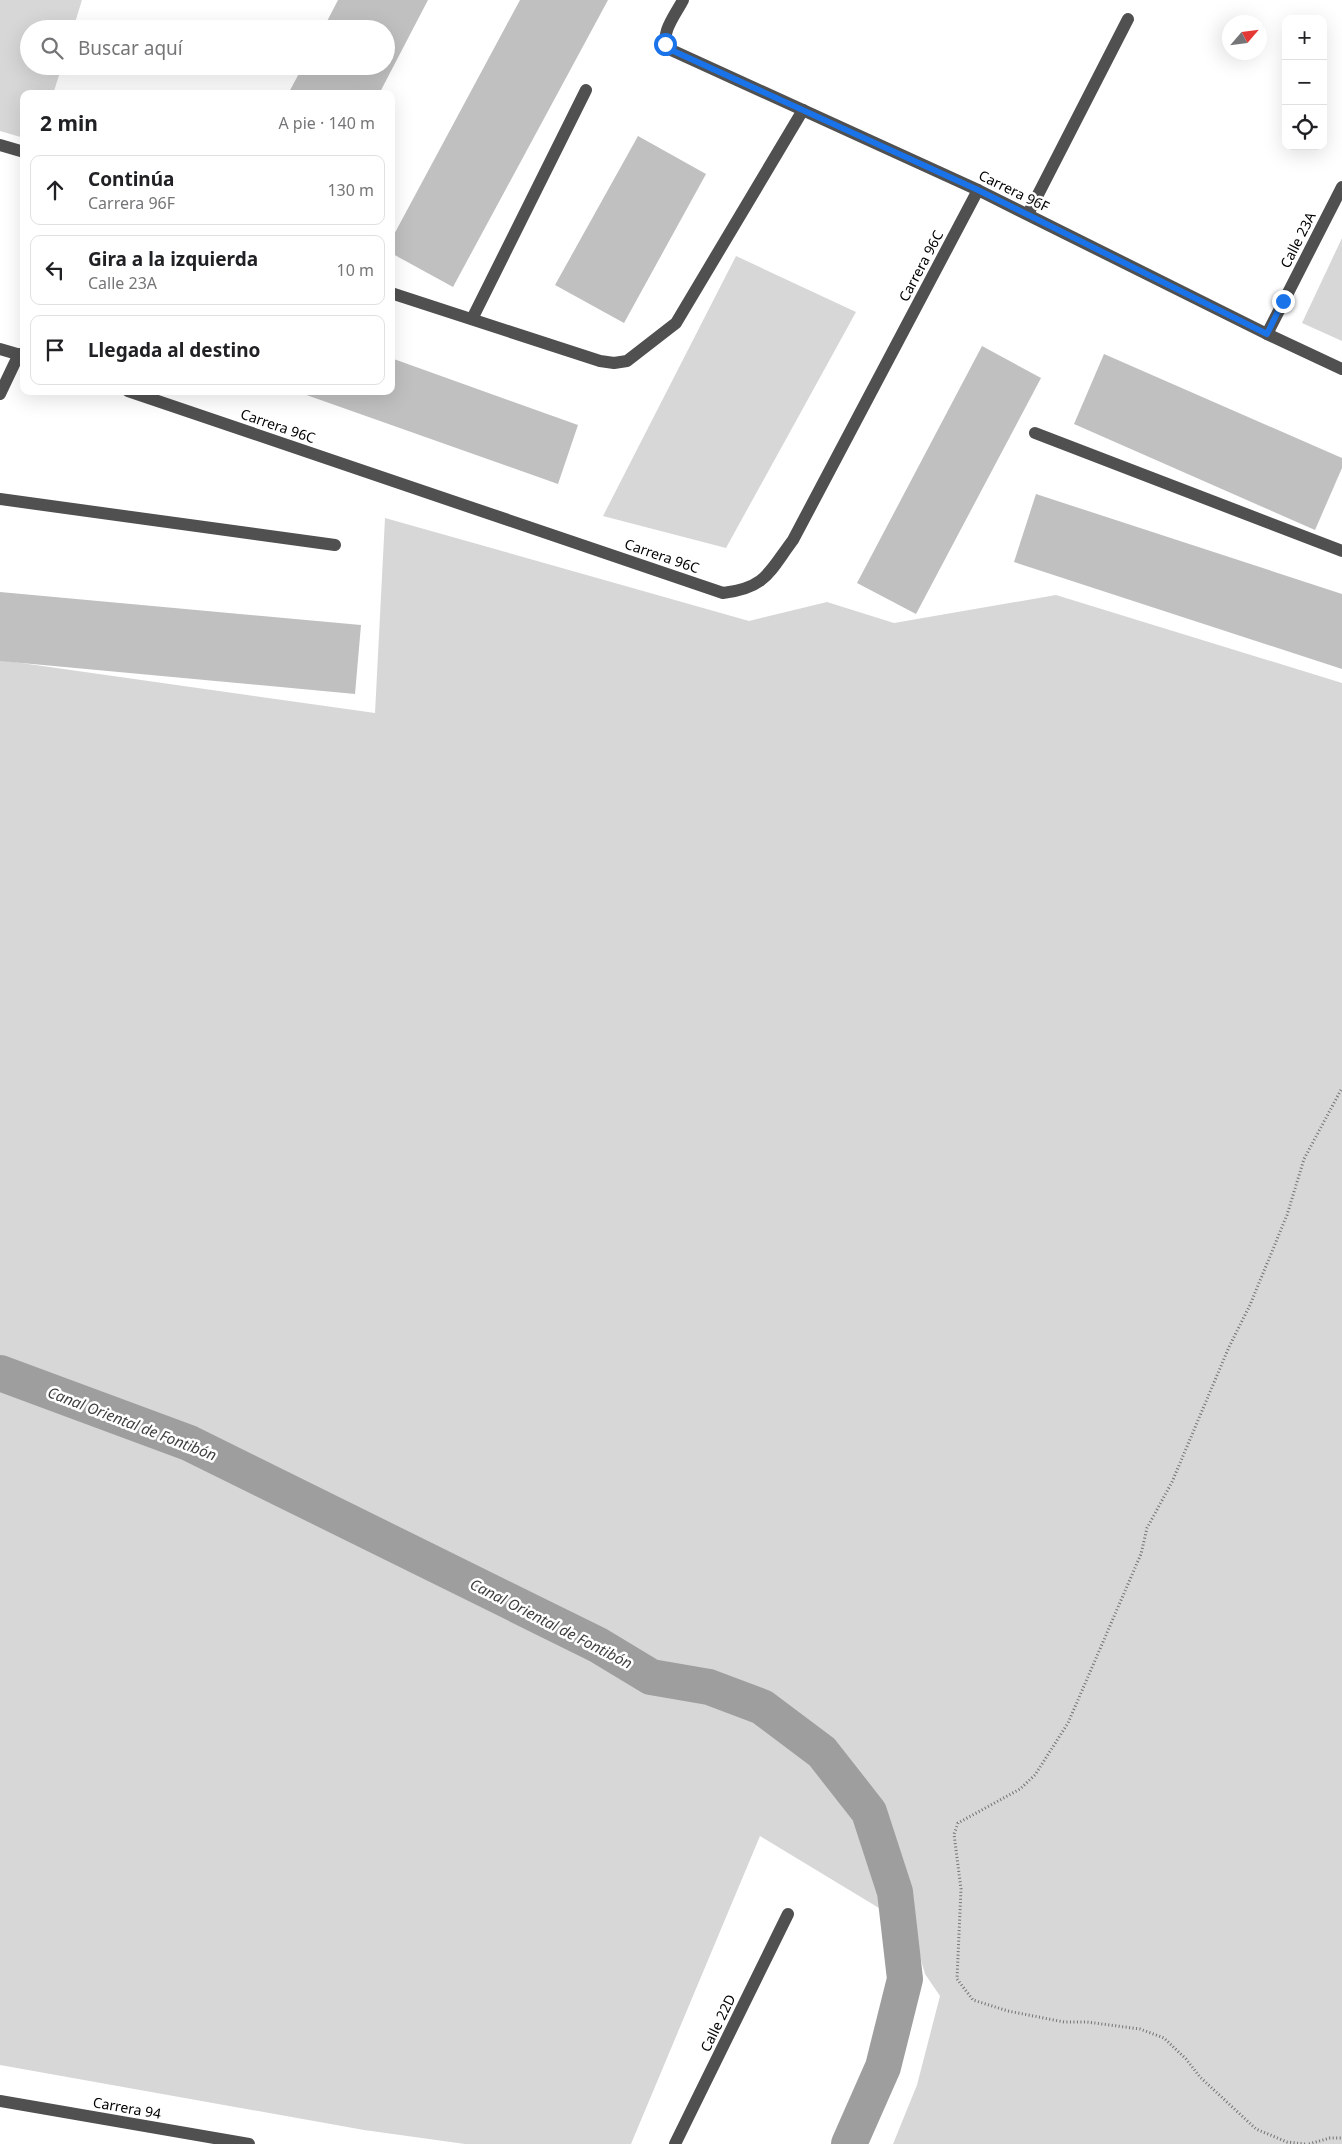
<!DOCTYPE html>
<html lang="es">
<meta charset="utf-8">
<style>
body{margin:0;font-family:"Noto Sans",sans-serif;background:#f6f6f6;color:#202124}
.controls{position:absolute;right:15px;top:15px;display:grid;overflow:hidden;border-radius:10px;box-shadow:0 5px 20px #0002}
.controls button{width:45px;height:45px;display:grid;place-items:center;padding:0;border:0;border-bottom:1px solid #e0e0e0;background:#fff;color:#202124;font:25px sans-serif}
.compass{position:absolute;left:1222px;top:15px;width:45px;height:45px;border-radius:50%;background:#fff;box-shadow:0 5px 20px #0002;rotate:62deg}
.stop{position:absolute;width:15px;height:15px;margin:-11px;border:4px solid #1a73e8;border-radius:50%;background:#fff}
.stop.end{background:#1a73e8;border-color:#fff;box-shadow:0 1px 5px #0008}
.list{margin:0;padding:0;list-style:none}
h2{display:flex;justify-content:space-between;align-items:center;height:65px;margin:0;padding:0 20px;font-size:21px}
h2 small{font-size:16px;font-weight:400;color:#757577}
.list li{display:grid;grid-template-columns:32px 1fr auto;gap:15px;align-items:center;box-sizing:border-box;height:70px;margin:0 10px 10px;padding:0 10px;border:1px solid #e0e0e0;border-radius:10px}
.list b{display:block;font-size:19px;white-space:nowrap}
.list p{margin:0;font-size:16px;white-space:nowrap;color:#757577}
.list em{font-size:16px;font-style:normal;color:#757577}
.icon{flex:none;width:28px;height:28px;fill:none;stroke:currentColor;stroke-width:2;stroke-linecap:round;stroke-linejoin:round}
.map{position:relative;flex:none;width:1342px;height:2144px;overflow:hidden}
.search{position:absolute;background:#fff;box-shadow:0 5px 20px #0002;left:20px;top:20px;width:375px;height:55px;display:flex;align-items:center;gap:12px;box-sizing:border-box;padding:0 18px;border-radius:28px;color:#757577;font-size:19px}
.panel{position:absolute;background:#fff;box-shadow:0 5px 20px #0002;left:20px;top:90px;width:375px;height:305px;border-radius:10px}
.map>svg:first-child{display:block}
.green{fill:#d7d7d7}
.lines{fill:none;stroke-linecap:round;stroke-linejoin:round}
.canal{stroke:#9e9e9e;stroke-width:36}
.building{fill:#c0c0c0}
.path{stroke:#727272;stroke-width:3;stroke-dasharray:1 2.5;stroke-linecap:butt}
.minor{stroke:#505050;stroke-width:12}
.route{stroke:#1a73e8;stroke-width:6}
.labels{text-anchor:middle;stroke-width:5;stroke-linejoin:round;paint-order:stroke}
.street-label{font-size:14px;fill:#000;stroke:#fff}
.water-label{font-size:15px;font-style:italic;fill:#3f3f3f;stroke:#fff}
</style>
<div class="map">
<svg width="1342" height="2144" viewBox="0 0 1342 2144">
<rect width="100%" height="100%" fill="#fff"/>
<!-- green -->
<g class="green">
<path d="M0,0H82L73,29H29V66H62L53,94H24V138L0,131Z"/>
<path d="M1342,238V341L1302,323Z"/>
<path d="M736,256L856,312L726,548L603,516Z"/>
<path d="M385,518L749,621L827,602L894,623L1056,595L1342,683V2144H893L917,2085L940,1996L925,1974L912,1928L760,1836L631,2144H465L364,2130L0,2065V660L375,713Z"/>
</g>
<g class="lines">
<!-- canal -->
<path class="canal" d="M0,1373L189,1443L598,1645L651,1677L709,1687L762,1707L822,1752L869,1812L895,1892L905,1979L883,2067L849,2144"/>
</g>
<!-- building -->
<g class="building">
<path d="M338,0H428L379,94H288L303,66H386V29H323Z"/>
<path d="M520,0H608L453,287L391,253V240Z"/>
<path d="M638,136L706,174L624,323L555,285Z"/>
<path d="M982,346L1041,378L916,614L857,583Z"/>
<path d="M1104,354L1342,458V468L1315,530L1074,424Z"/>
<path d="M391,358L578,425L558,484L298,392L391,391Z"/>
<path d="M1036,494L1342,594V669L1014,562Z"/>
<path d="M0,592L361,625L355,694L0,661Z"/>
</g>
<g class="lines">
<!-- path -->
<g class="path">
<path d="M1305,2144L1287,2142L1256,2129L1200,2077L1186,2059L1164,2038L1140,2029L1087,2022H1064L1008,2011L973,2000L957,1979L961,1889L954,1834L958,1823L1020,1789L1035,1775L1068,1723L1141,1554L1147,1528L1172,1482L1229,1347L1250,1305L1287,1215L1304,1159L1342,1088"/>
<path d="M1309,2144L1330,2138H1342"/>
</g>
<!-- minor -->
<g class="minor">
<path d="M683,0C676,14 658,35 669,49L978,190L1267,334L1342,369"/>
<path d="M0,145L24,152"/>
<path d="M1028,214L1128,19"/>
<path d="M391,293L600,361L614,363L627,361L676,323L803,110"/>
<path d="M472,319L586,90"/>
<path d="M1267,334L1342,187"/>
<path d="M0,349L24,356"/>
<path d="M128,391L723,593C766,588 769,572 793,540L978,190"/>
<path d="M0,394L19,354"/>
<path d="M1035,433L1342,551"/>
<path d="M0,499L335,545"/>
<path d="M0,2101L249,2144"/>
<path d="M675,2144L788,1914"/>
</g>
</g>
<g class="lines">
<!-- route -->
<path class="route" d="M665,44L669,49L978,190L1267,334L1283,301"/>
</g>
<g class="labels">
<!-- street labels -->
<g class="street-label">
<text transform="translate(1014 191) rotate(26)" y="5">Carrera 96F</text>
<text transform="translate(1298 240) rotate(-63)" y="5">Calle 23A</text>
<text transform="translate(921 266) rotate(-62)" y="5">Carrera 96C</text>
<text transform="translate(278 426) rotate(19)" y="5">Carrera 96C</text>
<text transform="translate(662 556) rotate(19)" y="5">Carrera 96C</text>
<text transform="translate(718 2023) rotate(-64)" y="5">Calle 22D</text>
<text transform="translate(127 2108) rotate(10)" y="5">Carrera 94</text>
</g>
<!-- water labels -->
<g class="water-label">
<text transform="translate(132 1424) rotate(21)" y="5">Canal Oriental de Fontibón</text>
<text transform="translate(551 1624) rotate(27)" y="5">Canal Oriental de Fontibón</text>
</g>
</g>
</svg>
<div class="controls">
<button>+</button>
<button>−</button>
<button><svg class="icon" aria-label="locate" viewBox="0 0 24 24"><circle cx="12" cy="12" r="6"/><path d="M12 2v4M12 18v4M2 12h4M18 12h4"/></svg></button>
</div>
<svg class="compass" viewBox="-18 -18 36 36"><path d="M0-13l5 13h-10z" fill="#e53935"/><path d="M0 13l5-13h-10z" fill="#757577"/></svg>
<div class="stop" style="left:665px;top:44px"></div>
<div class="stop end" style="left:1283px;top:301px"></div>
<div class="search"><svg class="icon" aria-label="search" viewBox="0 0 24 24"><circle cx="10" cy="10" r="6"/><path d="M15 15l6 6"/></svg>Buscar aquí</div>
<section class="panel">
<h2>2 min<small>A pie · 140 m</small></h2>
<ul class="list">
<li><svg class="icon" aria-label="ahead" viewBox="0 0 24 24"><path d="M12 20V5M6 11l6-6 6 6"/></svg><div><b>Continúa</b><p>Carrera 96F</p></div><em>130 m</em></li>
<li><svg class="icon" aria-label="left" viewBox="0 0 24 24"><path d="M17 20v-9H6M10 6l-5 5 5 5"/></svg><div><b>Gira a la izquierda</b><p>Calle 23A</p></div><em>10 m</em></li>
<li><svg class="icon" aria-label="arrive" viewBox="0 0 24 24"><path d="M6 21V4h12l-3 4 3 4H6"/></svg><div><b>Llegada al destino</b></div></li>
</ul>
</section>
</div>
